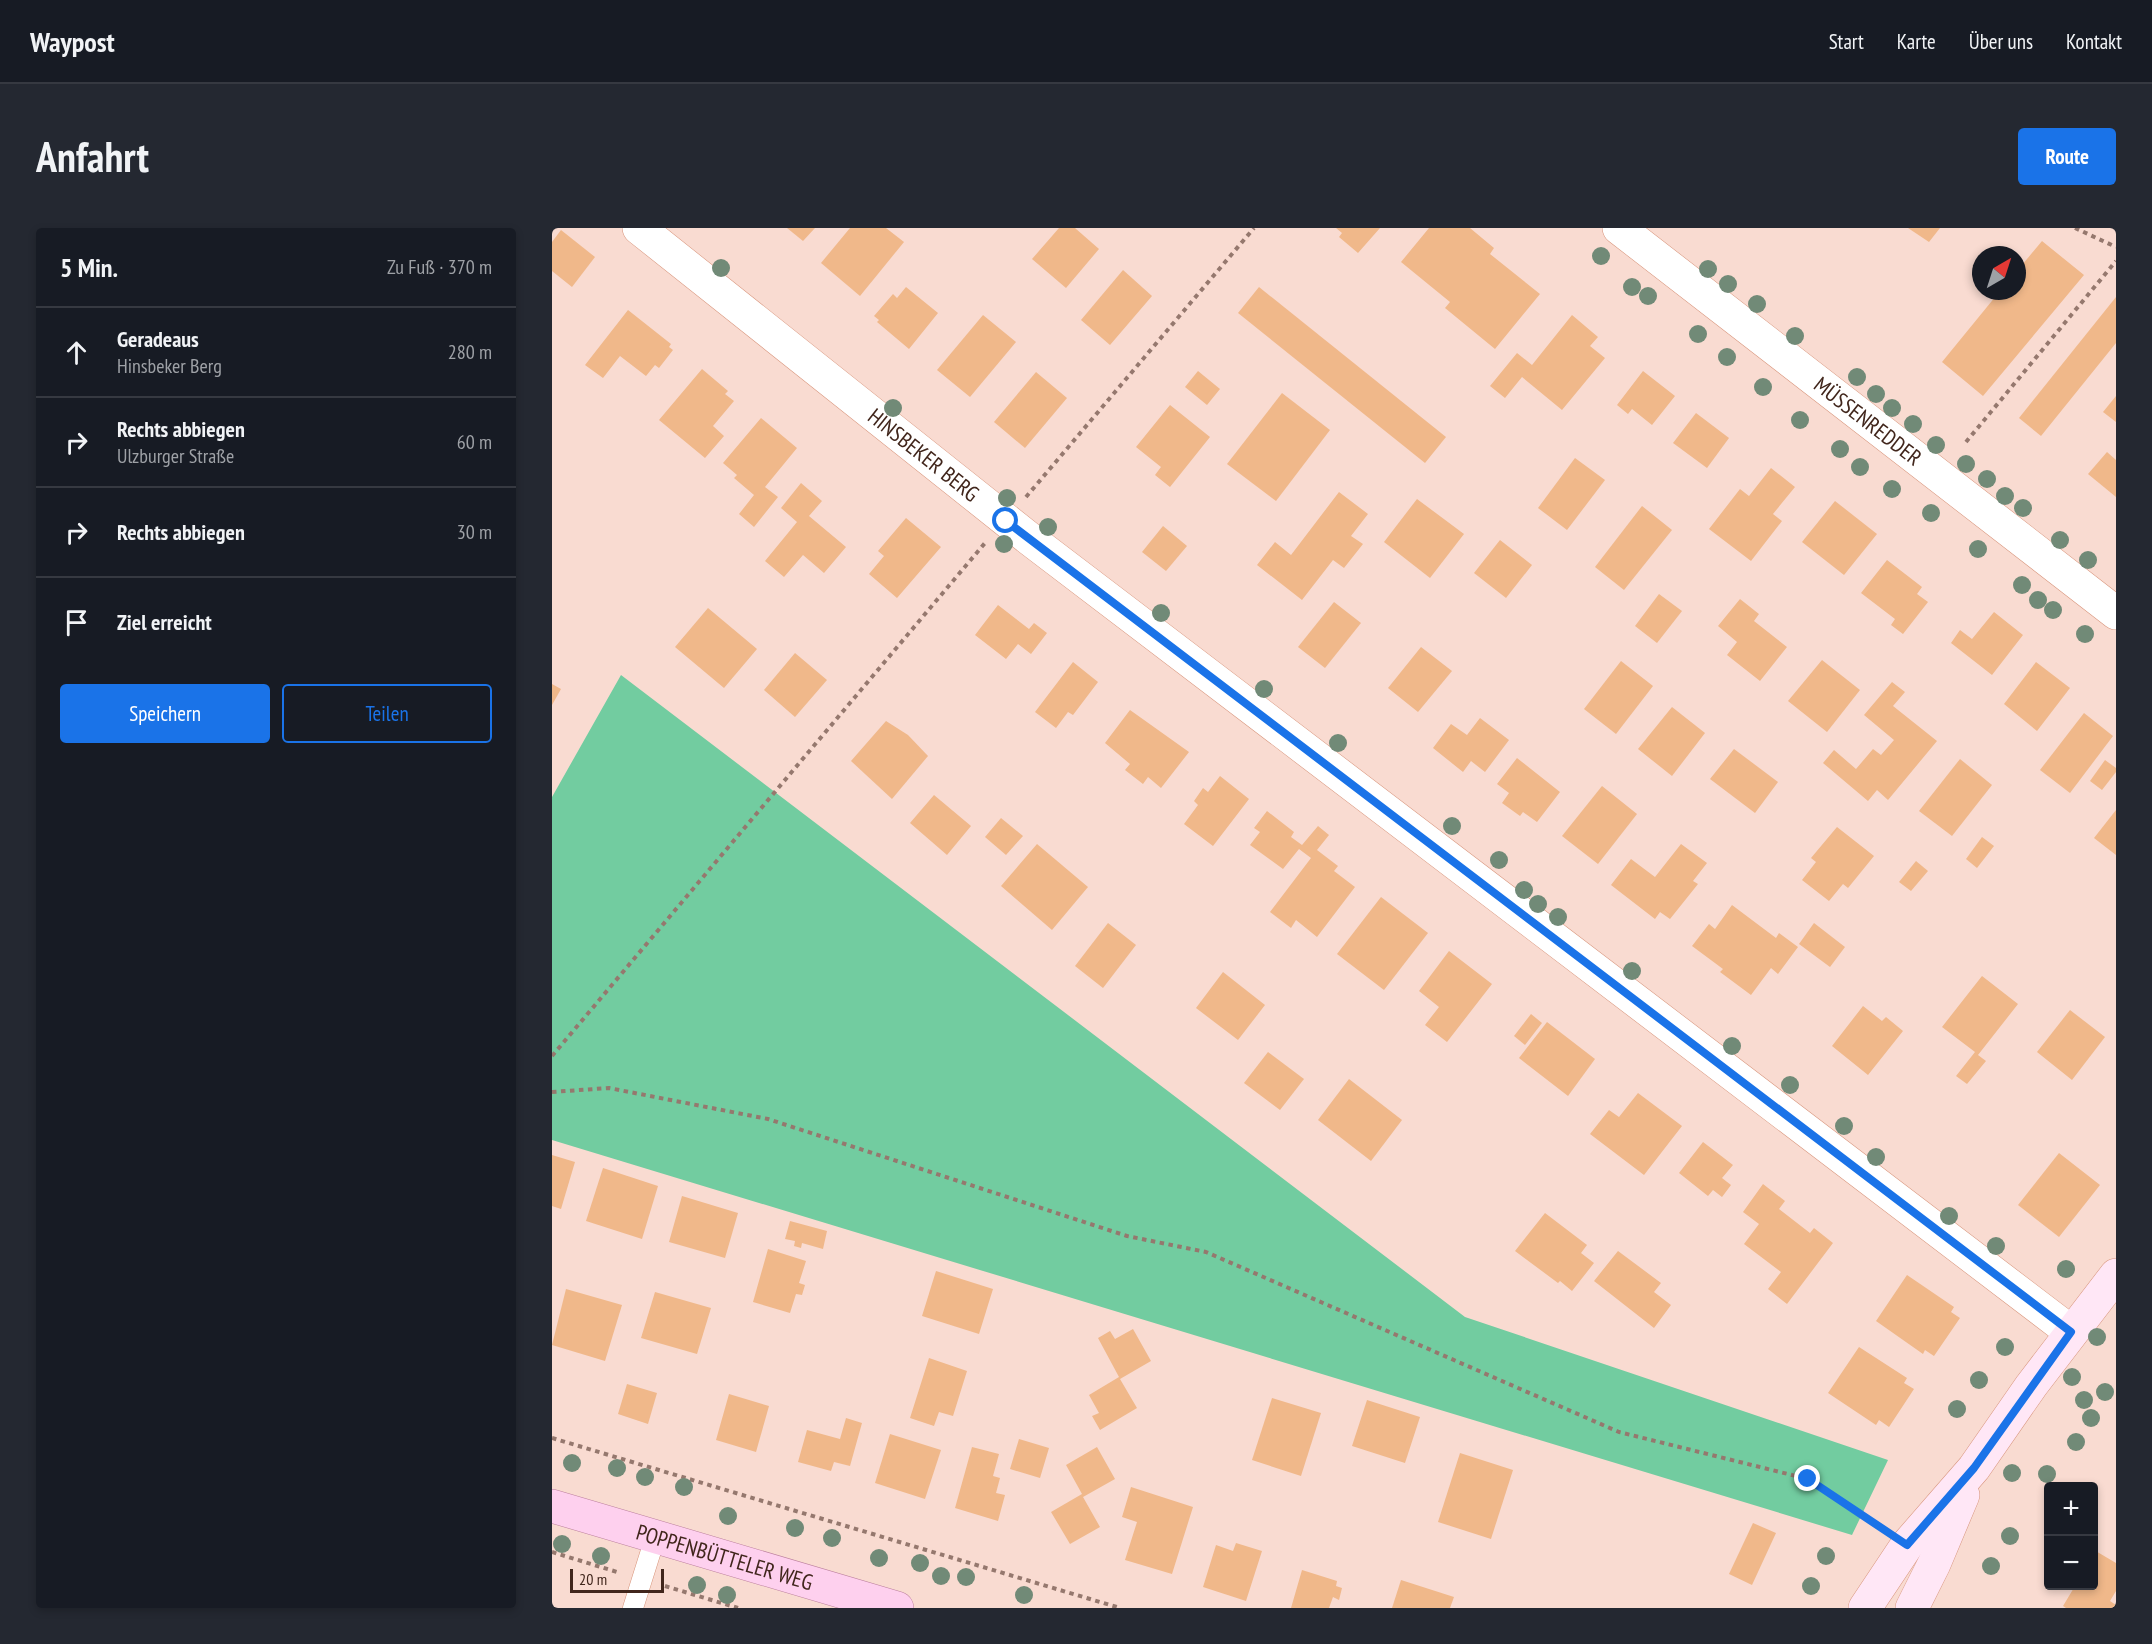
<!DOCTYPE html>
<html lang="de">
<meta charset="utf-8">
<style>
body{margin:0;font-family:"PT Sans Narrow",sans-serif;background:#242831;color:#f1f3f6}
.controls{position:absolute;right:18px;bottom:18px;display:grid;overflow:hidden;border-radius:6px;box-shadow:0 3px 9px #0003}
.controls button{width:54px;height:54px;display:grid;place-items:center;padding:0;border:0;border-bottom:2px solid #363941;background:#171b24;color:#f1f3f6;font:30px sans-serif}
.compass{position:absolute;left:1420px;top:18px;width:54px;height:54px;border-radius:50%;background:#171b24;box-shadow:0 3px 9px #0003;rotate:39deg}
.scale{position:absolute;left:18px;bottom:15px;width:94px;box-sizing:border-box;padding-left:6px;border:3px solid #41261c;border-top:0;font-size:16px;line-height:21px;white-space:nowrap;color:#41261c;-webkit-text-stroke:4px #f9dbd1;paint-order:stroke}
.stop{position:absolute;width:18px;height:18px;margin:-14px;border:4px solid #1a73e8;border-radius:50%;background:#fff}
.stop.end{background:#1a73e8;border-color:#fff;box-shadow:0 2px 6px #0008}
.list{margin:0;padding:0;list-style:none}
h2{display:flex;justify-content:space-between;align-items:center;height:78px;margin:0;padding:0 24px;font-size:26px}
h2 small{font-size:20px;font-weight:400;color:#9ea1a6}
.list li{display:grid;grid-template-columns:39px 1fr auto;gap:18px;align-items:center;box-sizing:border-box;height:90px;padding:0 24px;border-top:2px solid #363941}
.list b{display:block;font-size:22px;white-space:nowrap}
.list p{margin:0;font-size:20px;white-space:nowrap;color:#9ea1a6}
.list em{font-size:20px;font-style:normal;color:#9ea1a6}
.actions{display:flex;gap:12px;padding:18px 24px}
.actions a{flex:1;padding:14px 0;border:2px solid #1a73e8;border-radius:6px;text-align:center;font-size:21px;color:#1a73e8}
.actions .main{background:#1a73e8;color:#fff}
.icon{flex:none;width:33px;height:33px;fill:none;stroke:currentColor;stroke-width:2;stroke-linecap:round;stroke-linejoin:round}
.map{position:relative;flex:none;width:1564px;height:1380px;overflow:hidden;border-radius:6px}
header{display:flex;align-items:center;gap:36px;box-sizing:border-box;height:84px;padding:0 30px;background:#171b24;border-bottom:2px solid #363941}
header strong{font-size:28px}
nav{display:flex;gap:33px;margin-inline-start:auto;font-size:21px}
.intro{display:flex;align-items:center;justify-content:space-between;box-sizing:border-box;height:144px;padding:0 36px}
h1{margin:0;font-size:42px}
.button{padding:15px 27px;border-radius:6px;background:#1a73e8;color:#fff;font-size:21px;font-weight:700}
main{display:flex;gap:36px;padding:0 36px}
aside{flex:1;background:#171b24;border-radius:6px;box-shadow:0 3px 9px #0003}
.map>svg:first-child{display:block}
.green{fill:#72cca0}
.building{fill:#f0b88a}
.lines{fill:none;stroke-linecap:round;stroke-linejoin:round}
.lane-casing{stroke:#d8957c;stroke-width:21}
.street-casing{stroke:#d8957c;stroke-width:34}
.secondary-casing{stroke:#d8957c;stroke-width:34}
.primary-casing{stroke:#bc809d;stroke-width:34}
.path{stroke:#95786e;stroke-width:4;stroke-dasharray:4.5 4.5;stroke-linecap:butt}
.lane{stroke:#fff;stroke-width:20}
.street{stroke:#fff;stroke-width:33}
.secondary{stroke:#ffe7f6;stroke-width:33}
.primary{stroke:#fed0ee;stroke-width:33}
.tree{fill:#718a77}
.route{stroke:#1a73e8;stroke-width:8}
.labels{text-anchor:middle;stroke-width:4.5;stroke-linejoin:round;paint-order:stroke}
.street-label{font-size:22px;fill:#41261c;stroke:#f9dbd1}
</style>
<header>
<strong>Waypost</strong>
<nav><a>Start</a><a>Karte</a><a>Über uns</a><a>Kontakt</a></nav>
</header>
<div class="intro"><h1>Anfahrt</h1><a class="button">Route</a></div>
<main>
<aside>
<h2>5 Min.<small>Zu Fuß · 370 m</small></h2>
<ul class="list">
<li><svg class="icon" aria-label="ahead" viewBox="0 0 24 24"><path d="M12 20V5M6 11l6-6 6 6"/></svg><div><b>Geradeaus</b><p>Hinsbeker Berg</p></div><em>280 m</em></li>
<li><svg class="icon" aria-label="right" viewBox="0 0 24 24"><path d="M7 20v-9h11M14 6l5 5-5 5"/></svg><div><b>Rechts abbiegen</b><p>Ulzburger Straße</p></div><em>60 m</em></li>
<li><svg class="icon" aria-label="right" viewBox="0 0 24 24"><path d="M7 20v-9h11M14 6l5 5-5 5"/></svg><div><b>Rechts abbiegen</b></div><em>30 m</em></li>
<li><svg class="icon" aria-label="arrive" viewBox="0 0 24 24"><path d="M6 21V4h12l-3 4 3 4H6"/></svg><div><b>Ziel erreicht</b></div></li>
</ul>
<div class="actions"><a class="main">Speichern</a><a>Teilen</a></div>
</aside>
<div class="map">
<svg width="1564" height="1380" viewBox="0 0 1564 1380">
<rect width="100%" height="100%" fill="#f9dbd1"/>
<!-- green -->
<path class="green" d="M69,447L913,1089L1336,1232L1300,1307L0,912V569Z"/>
<!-- building -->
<g class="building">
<path d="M235,0H263L251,13Z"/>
<path d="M298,0H334L352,14L308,68L269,35Z"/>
<path d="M507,0H523L547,21L514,60L480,31Z"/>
<path d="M784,0H828L806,25L787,9L790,5Z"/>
<path d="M877,0H918L942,20L938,26L988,66L943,121L893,80L898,74L849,34Z"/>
<path d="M1356,0H1388L1377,14Z"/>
<path d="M9,2L43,29L20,59L0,43V14Z"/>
<path d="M1490,13L1532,47L1431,168L1390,134L1448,63H1465V43Z"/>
<path d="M571,42L600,68L558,117L529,92Z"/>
<path d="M354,59L386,85L357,121L325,94L327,92L322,88L341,66L345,70Z"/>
<path d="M707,59L894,209L873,235L686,85Z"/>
<path d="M1564,69V115L1489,208L1467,190Z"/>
<path d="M76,82L119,116L117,119L121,122L107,140L103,137L94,148L68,128L51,150L33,137Z"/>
<path d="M431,87L464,114L418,169L385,142Z"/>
<path d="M1020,87L1046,109L1038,118L1053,130L1010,182L970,149L953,170L938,158L965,125L980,137Z"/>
<path d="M150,141L176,163L173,166L182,173L161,198L172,208L153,230L107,192Z"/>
<path d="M646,143L668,161L655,177L633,159Z"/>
<path d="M1091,143L1123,168L1100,197L1080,181L1076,186L1065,177Z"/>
<path d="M484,144L515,170L473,220L442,194Z"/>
<path d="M730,165L778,202L724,273L675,236Z"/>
<path d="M1564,168V194L1551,184Z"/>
<path d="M618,177L658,209L618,259L603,247L609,239L584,219Z"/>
<path d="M1144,185L1177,210L1155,240L1121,215Z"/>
<path d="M209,190L245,220L213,259L226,269L202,299L187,286L202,267L182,250L185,247L171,235Z"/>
<path d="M1555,224L1564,232V269L1536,246Z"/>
<path d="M1023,230L1053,252L1015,302L986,280Z"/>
<path d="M1219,240L1243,259L1221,286L1230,293L1199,333L1157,301L1188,261L1197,268Z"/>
<path d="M249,255L270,273L257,288L294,319L272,345L251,327L232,349L213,333L245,294L229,280Z"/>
<path d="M787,264L816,286L799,308L811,316L792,340L781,332L750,372L705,337L723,314L739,327Z"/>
<path d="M865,271L912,306L878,350L832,314Z"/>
<path d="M1283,273L1325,306L1292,347L1250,314Z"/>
<path d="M1090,278L1120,302L1072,362L1043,339Z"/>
<path d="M354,290L389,319L345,370L317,346L332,328L326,323Z"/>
<path d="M611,298L635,318L614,343L590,324Z"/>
<path d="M948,312L980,337L954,370L922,345Z"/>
<path d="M1335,332L1370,359L1365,366L1376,374L1351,406L1339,397L1343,391L1309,365Z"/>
<path d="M1107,366L1130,383L1105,415L1083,398Z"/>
<path d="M1188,371L1207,386L1202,393L1235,419L1208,453L1175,427L1185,414L1166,398Z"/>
<path d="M782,374L809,395L773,440L746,419Z"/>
<path d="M446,377L477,401L482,395L495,405L479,426L466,416L454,431L423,407Z"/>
<path d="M156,380L205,421L172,460L123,419Z"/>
<path d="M1442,384L1471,407L1440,447L1399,415L1408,402L1420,411Z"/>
<path d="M869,419L900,443L866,484L836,460Z"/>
<path d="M243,425L275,452L243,489L212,462Z"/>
<path d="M1270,432L1308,462L1275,504L1236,473Z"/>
<path d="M1069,433L1101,458L1064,506L1032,481Z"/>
<path d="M521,434L546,454L521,487L516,484L504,500L483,484Z"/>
<path d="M1484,434L1518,460L1485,503L1452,476Z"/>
<path d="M1340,454L1353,464L1341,478L1385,513L1336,572L1325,562L1316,573L1271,535L1282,522L1304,541L1321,521L1329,527L1342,512L1312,487Z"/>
<path d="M0,456L9,461L0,477Z"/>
<path d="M1120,479L1153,505L1120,548L1086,521Z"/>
<path d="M578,482L637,524L609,560L596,549L591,556L573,542L578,536L553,515Z"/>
<path d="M1532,485L1561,508L1518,565L1488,542Z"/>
<path d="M928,490L957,512L933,544L919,533L911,544L881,520L899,496L915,507Z"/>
<path d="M334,493L356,507L376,528L340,571L299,533Z"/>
<path d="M1182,521L1226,554L1203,585L1158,551Z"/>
<path d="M965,530L1008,564L985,594L971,584L968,588L950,575L957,565L945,556Z"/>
<path d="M1408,531L1440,557L1400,608L1367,583Z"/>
<path d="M1553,532L1564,540V544L1550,562L1538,553Z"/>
<path d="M668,548L697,571L661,618L632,596L646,577L642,573L651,560L656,564Z"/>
<path d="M1050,558L1085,586L1046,636L1010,608Z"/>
<path d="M382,567L419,598L395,627L358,595Z"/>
<path d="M1564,582V627L1542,610Z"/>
<path d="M715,583L742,604L739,609L750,617L766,598L777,607L765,622L786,638L782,643L803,659L765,709L744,692L739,700L718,684L759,630L747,621L731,641L698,617L708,604L702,600Z"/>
<path d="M449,590L471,608L454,627L433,609Z"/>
<path d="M1285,599L1322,628L1296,660L1291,656L1277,673L1250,652L1264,634L1259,630Z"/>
<path d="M1430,609L1442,618L1425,640L1414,631Z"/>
<path d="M485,616L536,659L500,702L449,658Z"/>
<path d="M1129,616L1155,635L1141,653L1146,656L1118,691L1108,684L1103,691L1059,657L1079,631L1103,649Z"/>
<path d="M1364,633L1376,643L1359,663L1347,654Z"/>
<path d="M829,669L876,705L832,762L785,726Z"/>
<path d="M1180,677L1224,710L1227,705L1246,719L1226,746L1219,740L1199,767L1168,744L1171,741L1140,718L1157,696L1163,701Z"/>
<path d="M556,695L584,717L551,760L523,738Z"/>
<path d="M1262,695L1293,719L1278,739L1247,716Z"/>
<path d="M897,723L940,756L895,814L873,797L887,779L867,763Z"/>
<path d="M671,744L713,777L686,812L644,780Z"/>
<path d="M1430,748L1466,776L1426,827L1434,833L1415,856L1404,848L1423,824L1390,799Z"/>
<path d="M1311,778L1330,793L1334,789L1351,803L1316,847L1280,818Z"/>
<path d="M1518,782L1553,809L1520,852L1485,824Z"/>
<path d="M979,786L990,795L973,817L962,808Z"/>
<path d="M995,794L1043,831L1016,868L967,830Z"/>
<path d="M716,824L752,851L728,882L692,855Z"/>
<path d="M797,851L850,892L819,933L766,892Z"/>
<path d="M1086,865L1130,898L1092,947L1038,906L1057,882L1067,889Z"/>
<path d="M1151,914L1181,937L1170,950L1179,957L1170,969L1161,962L1156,968L1127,945Z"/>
<path d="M1507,925L1548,957L1507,1009L1466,977Z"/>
<path d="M0,927L23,934L9,981L0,978Z"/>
<path d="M51,940L106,958L90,1011L34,993Z"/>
<path d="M1211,956L1233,973L1227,981L1258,1005L1262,1000L1281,1015L1235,1076L1216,1061L1229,1044L1192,1016L1207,996L1191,984Z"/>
<path d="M130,968L186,985L173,1030L117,1014Z"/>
<path d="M993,985L1035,1017L1029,1025L1042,1035L1020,1063L1008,1053L1006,1055L963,1023Z"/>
<path d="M238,993L275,1003L271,1021L250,1015L249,1020L242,1018L243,1013L233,1011Z"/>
<path d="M216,1021L254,1033L247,1055L253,1057L250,1067L244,1066L238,1085L201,1074Z"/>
<path d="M1066,1023L1109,1055L1102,1064L1119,1077L1102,1100L1042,1053Z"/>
<path d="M384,1043L441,1061L427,1106L370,1088Z"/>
<path d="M1355,1047L1402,1079L1399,1084L1408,1090L1382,1128L1373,1122L1371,1126L1324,1093Z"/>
<path d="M14,1061L70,1077L53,1133L0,1117Z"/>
<path d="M103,1064L159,1080L145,1126L89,1110Z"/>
<path d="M581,1101L599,1133L568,1151L585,1180L548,1202L540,1188L547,1185L537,1167L567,1149L546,1110L558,1103L563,1111Z"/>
<path d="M1307,1119L1355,1150L1352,1155L1362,1161L1337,1199L1327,1192L1324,1197L1276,1165Z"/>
<path d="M377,1130L415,1143L401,1188L387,1184L382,1198L358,1190Z"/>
<path d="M75,1156L105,1165L96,1196L66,1186Z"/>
<path d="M177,1166L217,1178L204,1224L164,1212Z"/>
<path d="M720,1170L769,1185L749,1248L700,1232Z"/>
<path d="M815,1172L868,1189L853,1235L800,1218Z"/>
<path d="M294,1190L310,1195L298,1238L282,1234L279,1243L246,1234L255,1202L288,1211Z"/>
<path d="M338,1206L389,1222L373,1271L323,1255Z"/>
<path d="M467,1211L497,1220L488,1250L458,1241Z"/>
<path d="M420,1219L447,1226L441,1248L448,1250L444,1265L453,1267L446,1293L403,1280Z"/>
<path d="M545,1219L563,1251L531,1269L548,1299L518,1316L499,1284L530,1266L514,1237Z"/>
<path d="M908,1225L961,1242L939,1311L886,1294Z"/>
<path d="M579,1259L641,1279L620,1346L573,1332L585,1294L570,1289Z"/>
<path d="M1201,1295L1224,1305L1200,1357L1177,1346Z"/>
<path d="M684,1315L710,1323L694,1373L651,1359L664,1317L681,1323Z"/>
<path d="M1542,1322L1564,1335V1363L1558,1373L1564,1377L1562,1380H1514L1511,1378L1523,1358H1542Z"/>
<path d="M750,1342L785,1353L784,1358L790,1360L787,1372L781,1369L777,1380H739Z"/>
<path d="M849,1352L902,1369L898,1380H840Z"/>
</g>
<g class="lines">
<defs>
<path id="lane" d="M81,1380L104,1307"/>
<g id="street">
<path id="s1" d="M87,0L479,312L1519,1104"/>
<path id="s2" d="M1067,0L1564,385"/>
</g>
<g id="secondary">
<path d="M1313,1380L1355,1317L1422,1240L1479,1158L1564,1047"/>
<path d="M1360,1380L1382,1336L1411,1267"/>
</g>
<g id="primary">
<path id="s3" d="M0,1278L345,1380"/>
</g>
</defs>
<!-- lane casing -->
<use href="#lane" class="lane-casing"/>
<!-- street casing -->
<use href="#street" class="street-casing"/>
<!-- secondary casing -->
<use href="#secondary" class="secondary-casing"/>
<!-- primary casing -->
<use href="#primary" class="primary-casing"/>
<!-- path -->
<g class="path">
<path d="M1523,0L1564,19"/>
<path d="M1414,214L1564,33"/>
<path d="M474,269L702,0"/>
<path d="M0,828L433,315"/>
<path d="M0,864L57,860L216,891L575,1008L654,1024L1067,1204L1256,1251L1330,1300"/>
<path d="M0,1210L568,1380"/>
<path d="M0,1324L65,1344"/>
<path d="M113,1358L186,1380"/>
</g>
<!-- lane -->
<use href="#lane" class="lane"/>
<!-- street -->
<use href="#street" class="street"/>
<!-- secondary -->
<use href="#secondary" class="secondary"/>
<!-- primary -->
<use href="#primary" class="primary"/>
</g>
<!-- trees -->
<g class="tree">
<circle cx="1049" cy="28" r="9"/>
<circle cx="169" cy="40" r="9"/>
<circle cx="1156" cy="41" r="9"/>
<circle cx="1176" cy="56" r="9"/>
<circle cx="1080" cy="59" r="9"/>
<circle cx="1096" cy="68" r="9"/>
<circle cx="1205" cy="76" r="9"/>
<circle cx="1146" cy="106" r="9"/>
<circle cx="1243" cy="108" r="9"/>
<circle cx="1175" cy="129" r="9"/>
<circle cx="1305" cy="149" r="9"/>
<circle cx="1211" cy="159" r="9"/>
<circle cx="1324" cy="166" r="9"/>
<circle cx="341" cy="180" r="9"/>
<circle cx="1340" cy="180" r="9"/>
<circle cx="1248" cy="192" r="9"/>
<circle cx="1361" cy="196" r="9"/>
<circle cx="1384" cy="217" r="9"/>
<circle cx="1288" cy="221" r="9"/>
<circle cx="1414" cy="236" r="9"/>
<circle cx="1308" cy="239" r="9"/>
<circle cx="1435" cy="251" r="9"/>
<circle cx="1340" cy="261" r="9"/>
<circle cx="1453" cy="268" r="9"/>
<circle cx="455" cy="270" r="9"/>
<circle cx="1471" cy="280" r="9"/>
<circle cx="1379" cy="285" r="9"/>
<circle cx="496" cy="299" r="9"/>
<circle cx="1508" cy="312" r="9"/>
<circle cx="452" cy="316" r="9"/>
<circle cx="1426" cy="321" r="9"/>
<circle cx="1536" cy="332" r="9"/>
<circle cx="1470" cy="357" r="9"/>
<circle cx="1486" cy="372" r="9"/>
<circle cx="1501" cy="382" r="9"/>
<circle cx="609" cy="385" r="9"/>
<circle cx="1533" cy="406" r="9"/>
<circle cx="712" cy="461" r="9"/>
<circle cx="786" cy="515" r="9"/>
<circle cx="900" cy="598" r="9"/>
<circle cx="947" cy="632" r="9"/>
<circle cx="972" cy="662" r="9"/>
<circle cx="986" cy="676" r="9"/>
<circle cx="1006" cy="689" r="9"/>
<circle cx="1080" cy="743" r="9"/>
<circle cx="1180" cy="818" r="9"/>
<circle cx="1238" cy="857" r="9"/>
<circle cx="1292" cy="898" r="9"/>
<circle cx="1324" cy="929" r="9"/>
<circle cx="1397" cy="988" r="9"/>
<circle cx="1444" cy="1018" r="9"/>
<circle cx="1514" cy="1041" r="9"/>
<circle cx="1545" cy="1109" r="9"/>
<circle cx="1453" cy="1119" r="9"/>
<circle cx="1520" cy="1149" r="9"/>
<circle cx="1427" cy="1152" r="9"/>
<circle cx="1553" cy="1164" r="9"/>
<circle cx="1532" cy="1172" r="9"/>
<circle cx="1405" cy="1181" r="9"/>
<circle cx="1539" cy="1190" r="9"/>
<circle cx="1524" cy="1214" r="9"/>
<circle cx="20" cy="1235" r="9"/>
<circle cx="65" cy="1240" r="9"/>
<circle cx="1460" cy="1245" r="9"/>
<circle cx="1495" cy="1246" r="9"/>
<circle cx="93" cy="1249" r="9"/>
<circle cx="132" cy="1259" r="9"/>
<circle cx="176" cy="1288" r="9"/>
<circle cx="243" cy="1300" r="9"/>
<circle cx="1458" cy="1308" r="9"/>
<circle cx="280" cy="1310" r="9"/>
<circle cx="10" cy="1316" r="9"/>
<circle cx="49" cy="1328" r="9"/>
<circle cx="1274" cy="1328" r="9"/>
<circle cx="327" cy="1330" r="9"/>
<circle cx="368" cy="1335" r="9"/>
<circle cx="1439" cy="1338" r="9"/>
<circle cx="389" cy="1348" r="9"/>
<circle cx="414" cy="1349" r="9"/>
<circle cx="145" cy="1357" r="9"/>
<circle cx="1259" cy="1358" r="9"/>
<circle cx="175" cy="1367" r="9"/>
<circle cx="472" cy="1367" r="9"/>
</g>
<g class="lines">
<!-- route -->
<path class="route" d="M454,293L1519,1104L1422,1240L1355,1317L1256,1251"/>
</g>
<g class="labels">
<!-- street labels -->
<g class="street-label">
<text dy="8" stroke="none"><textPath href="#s2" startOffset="315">MÜSSENREDDER</textPath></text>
<text dy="8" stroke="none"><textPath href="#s1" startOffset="364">HINSBEKER BERG</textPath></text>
<text dy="8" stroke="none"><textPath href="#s3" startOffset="180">POPPENBÜTTELER WEG</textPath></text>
</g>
</g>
</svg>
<div class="controls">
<button>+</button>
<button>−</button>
</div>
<svg class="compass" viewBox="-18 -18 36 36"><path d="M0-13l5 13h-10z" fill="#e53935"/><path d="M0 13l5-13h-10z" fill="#9ea1a6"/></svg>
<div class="scale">20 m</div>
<div class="stop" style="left:454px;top:293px"></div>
<div class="stop end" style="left:1256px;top:1251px"></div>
</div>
</main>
